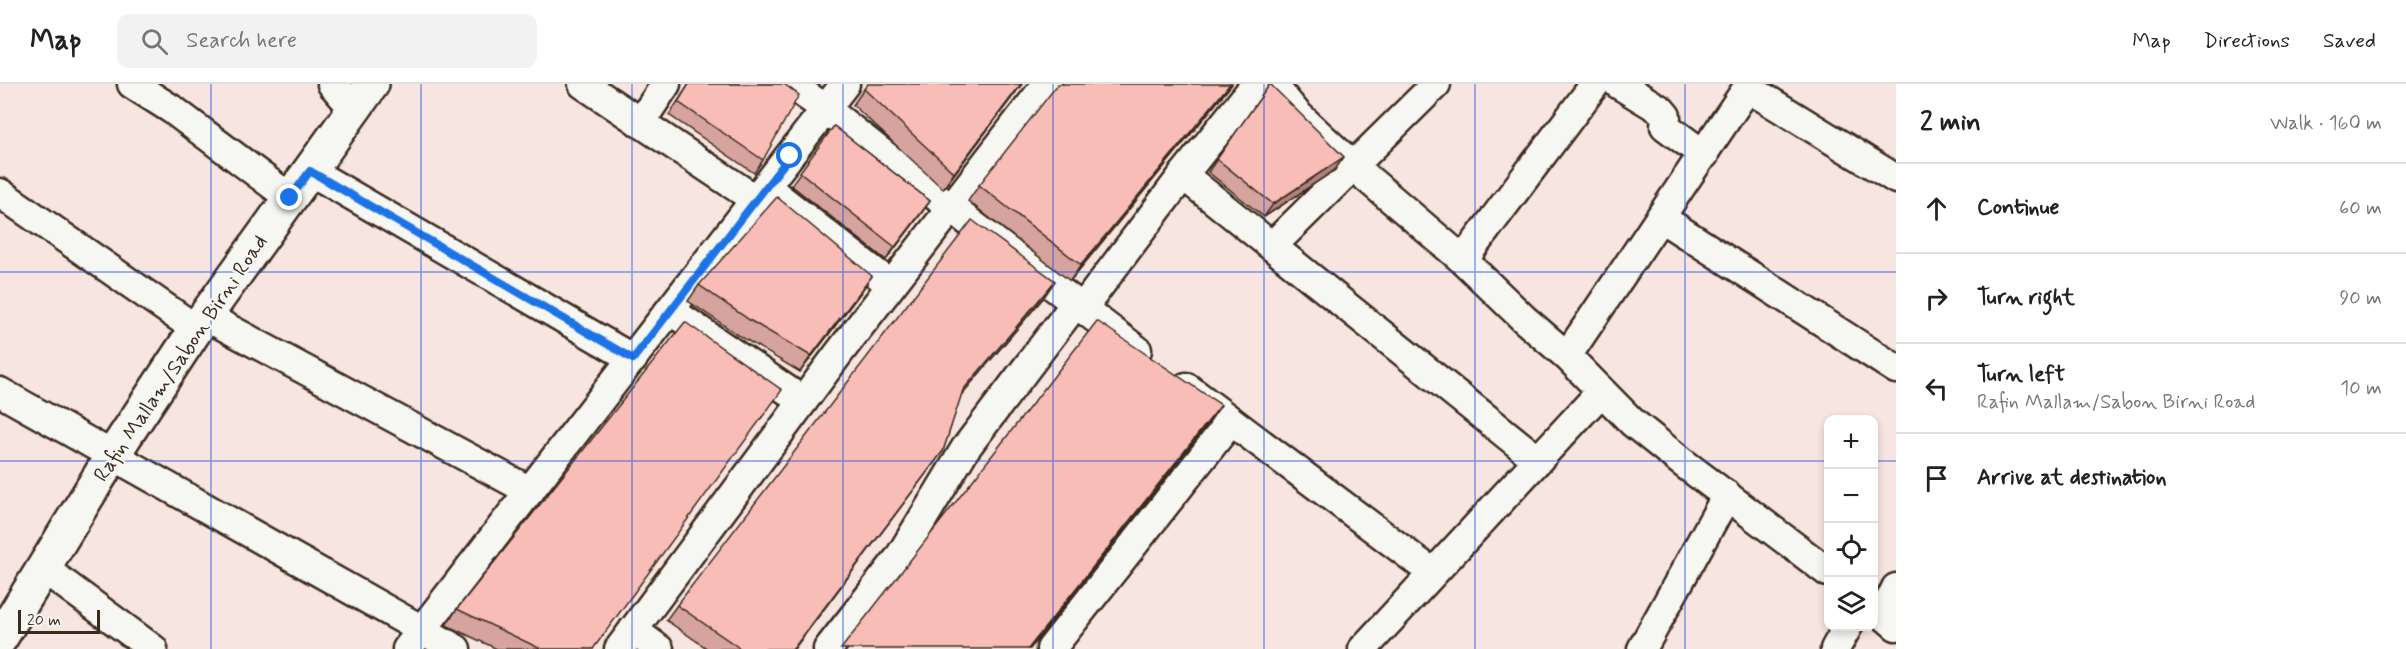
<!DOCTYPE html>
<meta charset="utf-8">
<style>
body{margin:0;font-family:Mynerve,sans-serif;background:#f2f2f2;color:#222}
.controls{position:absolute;right:18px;bottom:18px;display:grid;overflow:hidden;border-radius:12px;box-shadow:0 3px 9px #0003}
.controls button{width:54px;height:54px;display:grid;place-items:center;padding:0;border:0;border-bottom:2px solid #e0e0e0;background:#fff;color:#222;font:30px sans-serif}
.scale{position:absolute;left:18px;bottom:15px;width:82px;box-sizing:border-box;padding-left:6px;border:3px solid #3b2a1e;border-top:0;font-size:16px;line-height:21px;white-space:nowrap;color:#3b2a1e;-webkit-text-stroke:4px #f6f6f2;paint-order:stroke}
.stop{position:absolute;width:18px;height:18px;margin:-14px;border:4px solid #1a73e8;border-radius:50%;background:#fff}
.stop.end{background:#1a73e8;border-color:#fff;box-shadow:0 2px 6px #0008}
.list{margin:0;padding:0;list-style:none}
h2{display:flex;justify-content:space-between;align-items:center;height:78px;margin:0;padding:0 24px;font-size:26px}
h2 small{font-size:20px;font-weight:400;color:#767676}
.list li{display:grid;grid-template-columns:39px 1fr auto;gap:18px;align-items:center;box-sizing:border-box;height:90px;padding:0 24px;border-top:2px solid #e0e0e0}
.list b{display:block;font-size:22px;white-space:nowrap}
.list p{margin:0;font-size:20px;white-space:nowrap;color:#767676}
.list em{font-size:20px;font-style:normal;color:#767676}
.icon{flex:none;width:33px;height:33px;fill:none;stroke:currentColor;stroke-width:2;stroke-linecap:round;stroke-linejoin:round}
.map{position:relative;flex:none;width:1896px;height:565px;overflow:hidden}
header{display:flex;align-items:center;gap:36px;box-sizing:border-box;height:84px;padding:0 30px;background:#fff;border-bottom:2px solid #e0e0e0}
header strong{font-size:28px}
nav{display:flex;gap:33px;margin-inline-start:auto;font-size:21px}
.search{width:420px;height:54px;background:#f2f2f2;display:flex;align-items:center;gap:15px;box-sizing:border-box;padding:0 21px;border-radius:12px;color:#767676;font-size:22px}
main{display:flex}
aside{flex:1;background:#fff}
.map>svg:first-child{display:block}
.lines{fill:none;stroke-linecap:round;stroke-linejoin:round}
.minor-casing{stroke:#3b2a1e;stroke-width:33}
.tertiary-casing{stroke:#3b2a1e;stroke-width:38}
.minor{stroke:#f6f6f2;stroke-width:28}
.tertiary{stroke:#f6f6f2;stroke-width:33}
.wall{fill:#d6a39e;stroke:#3b2a1e;stroke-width:1.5}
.shaded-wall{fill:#ae8481;stroke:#3b2a1e;stroke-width:1.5}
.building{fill:#f9bdb8;stroke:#3b2a1e;stroke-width:1.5}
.route{stroke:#1a73e8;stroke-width:8}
.grid{fill:none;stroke:#1d4ed8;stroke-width:1.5;stroke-opacity:0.55}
.labels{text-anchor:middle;stroke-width:4.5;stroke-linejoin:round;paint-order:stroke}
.street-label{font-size:21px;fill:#3b2a1e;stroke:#f6f6f2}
</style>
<header>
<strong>Map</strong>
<div class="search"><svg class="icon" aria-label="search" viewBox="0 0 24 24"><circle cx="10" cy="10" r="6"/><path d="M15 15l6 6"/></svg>Search here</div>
<nav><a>Map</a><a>Directions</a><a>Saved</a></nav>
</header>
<main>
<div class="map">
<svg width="1896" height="565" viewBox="0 0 1896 565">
<rect width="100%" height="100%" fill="#f7e5e1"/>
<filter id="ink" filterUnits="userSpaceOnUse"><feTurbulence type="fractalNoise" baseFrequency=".0167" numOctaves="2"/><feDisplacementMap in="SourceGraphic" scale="12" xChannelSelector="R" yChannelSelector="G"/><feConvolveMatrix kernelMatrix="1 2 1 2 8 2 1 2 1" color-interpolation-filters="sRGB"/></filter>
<g filter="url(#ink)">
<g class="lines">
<defs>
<g id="minor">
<path d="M132,0L173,26L290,114"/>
<path d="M332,0L354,25"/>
<path d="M583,0L756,116"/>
<path d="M790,0L826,25L951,124L1137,266"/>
<path d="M1272,0L1297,30L1354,83L1463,176L1524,235L1567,272L1632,338L1682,378L1828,488"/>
<path d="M1618,0L1661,26L1666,32L1665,42L1704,71"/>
<path d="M1748,4L1896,95"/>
<path d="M640,39L666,0"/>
<path d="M310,87L633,275"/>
<path d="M1183,91L1538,376"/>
<path d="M766,103L891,201"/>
<path d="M0,109L196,245"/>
<path d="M1661,134L1896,285"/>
<path d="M1272,162L1436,0"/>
<path d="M1463,176L1595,0"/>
<path d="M1082,225L1183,91L1256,0"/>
<path d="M671,227L803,317"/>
<path d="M205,232L530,407"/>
<path d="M1567,272L1750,0"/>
<path d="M1186,303L1433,489"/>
<path d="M0,308L456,565"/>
<path d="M43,484L153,565"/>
<path d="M1874,523L1896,542"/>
<path d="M1883,531L1896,504"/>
<path d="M633,546L659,565"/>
<path d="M407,565L845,0"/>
<path d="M619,565L839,269L1047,0"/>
<path d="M828,565L899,474L965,365L1075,220"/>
<path d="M1051,565L1231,337"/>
<path d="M1363,565L1601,308"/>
<path d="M1642,565L1727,411"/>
<path d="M1835,565L1848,542"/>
</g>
<path id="tertiary" d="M0,555L112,372L196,245L372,0"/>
</defs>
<!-- minor casing -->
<use href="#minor" class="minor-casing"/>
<!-- tertiary casing -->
<use href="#tertiary" class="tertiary-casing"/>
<!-- minor -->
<use href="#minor" class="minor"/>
<!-- tertiary -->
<use href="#tertiary" class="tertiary"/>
</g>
<!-- wall -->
<g class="wall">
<path d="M689,0H784L763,76L754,89L669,31Z"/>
<path d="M1022,0L943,105L853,21L864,5Z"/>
<path d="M1232,0L1070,197L968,117L979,101Z"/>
<path d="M1270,0L1335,86L1264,133L1208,88Z"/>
<path d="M834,42L930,117L886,176L791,101Z"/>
<path d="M699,201L861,208L800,288L740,252L688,217Z"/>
<path d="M1044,213L961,311L943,367L794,565H708L666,536L677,521Z"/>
<path d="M457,525L594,565H497L446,541Z"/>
</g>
<!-- shaded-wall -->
<g class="shaded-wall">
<path d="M1021,0H1022L943,105L954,89Z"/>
<path d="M1230,0H1232L1070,197L1081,181Z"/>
<path d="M1344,73L1335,86L1264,133L1273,120Z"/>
<path d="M930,117L921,130L886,176L895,163Z"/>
<path d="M872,192L861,208L800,288L811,272Z"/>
<path d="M1055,197L1044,213L952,322L963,306Z"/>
<path d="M1221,321L1210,337L1030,565H1028Z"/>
<path d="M943,367L794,565H793Z"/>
</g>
<!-- building -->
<g class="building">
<path d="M689,0H784L799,11L763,76L678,18Z"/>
<path d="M868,0H1021L954,89L864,5Z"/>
<path d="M1058,0H1230L1081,181L979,101Z"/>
<path d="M1270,0L1344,73L1273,120L1217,75Z"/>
<path d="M834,42L930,117L895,163L800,88Z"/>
<path d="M777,113L872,192L811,272L751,237L699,201Z"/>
<path d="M972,136L1055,197L963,306L943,367L793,565H741L677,521Z"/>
<path d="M1097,237L1221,321L1028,565H841Z"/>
<path d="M685,238L782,306L593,565H541L457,525Z"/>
</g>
</g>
<g class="lines" filter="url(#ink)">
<!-- route -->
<path class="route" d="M290,114L310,87L633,275L790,72"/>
</g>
<!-- grid -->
<path class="grid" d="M211,0V565M421,0V565M632,0V565M843,0V565M1053,0V565M1264,0V565M1475,0V565M1685,0V565M0,188H1896M0,377H1828M1874,377H1896"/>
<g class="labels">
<!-- street labels -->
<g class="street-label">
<text transform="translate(180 274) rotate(-56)" y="7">Rafin Mallam/Sabon Birni Road</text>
</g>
</g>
</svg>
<div class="controls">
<button>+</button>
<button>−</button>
<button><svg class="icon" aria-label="locate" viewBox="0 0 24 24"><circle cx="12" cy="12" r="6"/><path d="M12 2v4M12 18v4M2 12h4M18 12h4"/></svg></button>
<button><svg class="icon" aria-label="layers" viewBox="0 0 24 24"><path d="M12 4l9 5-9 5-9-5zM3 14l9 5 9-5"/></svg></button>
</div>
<div class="scale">20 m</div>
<div class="stop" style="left:790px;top:72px"></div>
<div class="stop end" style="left:290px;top:114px"></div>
</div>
<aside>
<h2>2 min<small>Walk · 160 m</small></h2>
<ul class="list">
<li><svg class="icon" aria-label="ahead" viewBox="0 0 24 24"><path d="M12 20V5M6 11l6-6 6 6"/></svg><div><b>Continue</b></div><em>60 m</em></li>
<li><svg class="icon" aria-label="right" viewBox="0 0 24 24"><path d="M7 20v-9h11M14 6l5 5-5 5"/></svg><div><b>Turn right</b></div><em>90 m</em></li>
<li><svg class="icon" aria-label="left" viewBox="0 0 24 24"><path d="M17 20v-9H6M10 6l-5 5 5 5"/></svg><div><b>Turn left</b><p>Rafin Mallam/Sabon Birni Road</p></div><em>10 m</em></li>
<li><svg class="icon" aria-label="arrive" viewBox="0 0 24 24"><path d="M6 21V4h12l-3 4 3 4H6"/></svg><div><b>Arrive at destination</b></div></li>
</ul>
</aside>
</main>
